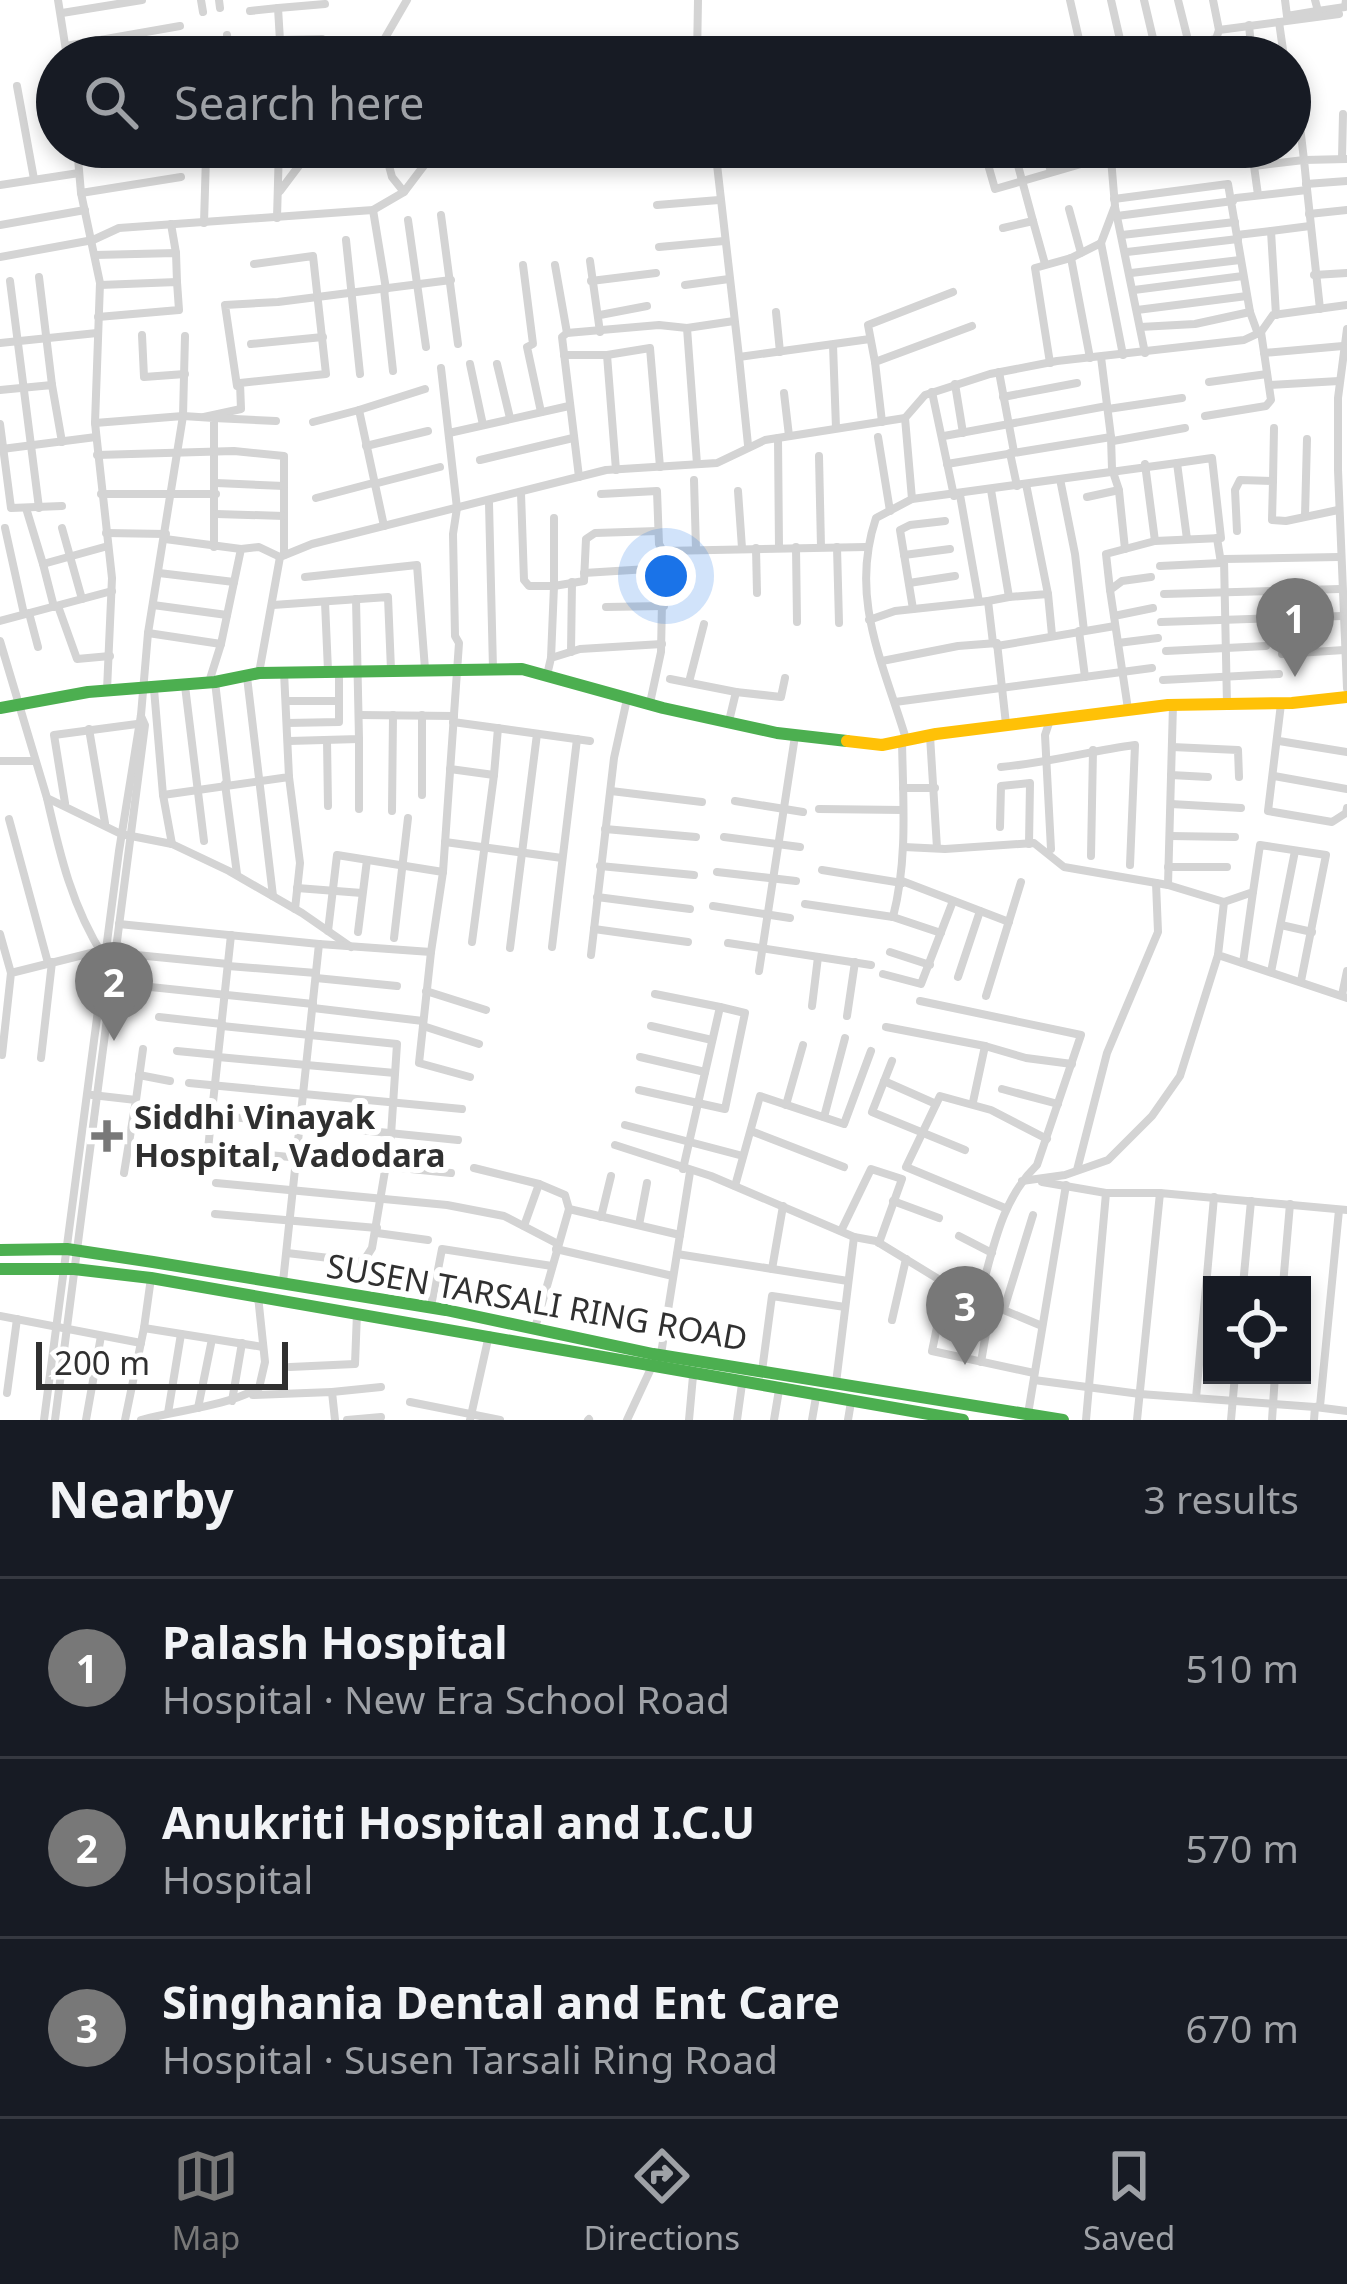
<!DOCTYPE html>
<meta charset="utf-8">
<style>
body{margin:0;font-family:"Noto Sans",sans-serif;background:#20242c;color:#f1f3f6}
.controls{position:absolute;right:36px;bottom:36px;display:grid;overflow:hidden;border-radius:0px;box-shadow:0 6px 18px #0003}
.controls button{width:108px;height:108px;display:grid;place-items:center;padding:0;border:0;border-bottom:3px solid #363941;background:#171b24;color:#f1f3f6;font:60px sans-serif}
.scale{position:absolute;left:36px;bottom:30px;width:252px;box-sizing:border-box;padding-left:12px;border:6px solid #303030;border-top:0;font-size:33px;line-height:42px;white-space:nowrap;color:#303030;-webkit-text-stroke:9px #fff;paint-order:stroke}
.you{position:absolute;left:666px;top:576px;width:42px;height:42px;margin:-30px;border:9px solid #fff;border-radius:50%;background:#1a73e8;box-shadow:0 0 0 18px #1a73e833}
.badge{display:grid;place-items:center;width:78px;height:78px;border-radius:50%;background:#787878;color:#fff;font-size:39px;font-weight:700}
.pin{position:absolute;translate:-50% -99px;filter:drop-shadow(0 3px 6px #0008)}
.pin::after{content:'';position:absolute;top:63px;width:42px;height:36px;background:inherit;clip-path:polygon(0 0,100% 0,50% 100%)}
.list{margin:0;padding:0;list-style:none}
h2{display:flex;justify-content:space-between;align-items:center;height:156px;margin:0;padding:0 48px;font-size:51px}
h2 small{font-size:39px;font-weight:400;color:#9ea1a6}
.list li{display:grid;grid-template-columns:78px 1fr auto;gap:36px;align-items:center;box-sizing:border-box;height:180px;padding:0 48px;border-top:3px solid #363941}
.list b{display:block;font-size:45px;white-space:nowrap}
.list p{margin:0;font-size:39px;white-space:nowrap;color:#9ea1a6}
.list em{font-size:39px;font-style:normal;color:#9ea1a6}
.icon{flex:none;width:66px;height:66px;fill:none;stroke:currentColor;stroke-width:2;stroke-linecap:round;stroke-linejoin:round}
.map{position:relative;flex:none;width:1347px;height:1420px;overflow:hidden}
.search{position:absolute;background:#171b24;box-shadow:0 6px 18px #0003;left:36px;right:36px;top:36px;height:132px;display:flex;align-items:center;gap:30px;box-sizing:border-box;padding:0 42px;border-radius:66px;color:#9ea1a6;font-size:45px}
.sheet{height:696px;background:#171b24}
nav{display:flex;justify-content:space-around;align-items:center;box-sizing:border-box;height:168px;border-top:3px solid #363941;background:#171b24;font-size:33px;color:#9ea1a6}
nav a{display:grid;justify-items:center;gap:6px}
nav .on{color:#787878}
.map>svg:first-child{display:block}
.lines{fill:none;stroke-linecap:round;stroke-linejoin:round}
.street{stroke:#d4d4d4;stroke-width:8}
.fast{stroke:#4caf50;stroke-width:12}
.slow{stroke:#ffc107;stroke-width:12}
.poi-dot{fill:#787878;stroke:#fff;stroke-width:4.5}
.labels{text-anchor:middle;stroke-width:12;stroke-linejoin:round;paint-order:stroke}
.poi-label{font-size:33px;font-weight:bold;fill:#303030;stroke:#fff;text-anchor:start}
.street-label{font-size:33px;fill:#303030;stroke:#fff}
</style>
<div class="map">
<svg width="1347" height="1420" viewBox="0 0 1347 1420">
<rect width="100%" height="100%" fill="#fff"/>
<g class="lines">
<!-- street -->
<g class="street">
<path d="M58,0L67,57"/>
<path d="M201,0L203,12"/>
<path d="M219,0L220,8"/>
<path d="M1070,0L1083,57"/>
<path d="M1111,0L1124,57"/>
<path d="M1144,0L1156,51"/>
<path d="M1178,0L1189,44"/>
<path d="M1213,0L1219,30"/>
<path d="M1285,0L1287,16L1317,11"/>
<path d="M1315,0L1318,11L1345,7L1346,0"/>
<path d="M250,11L278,8"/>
<path d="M62,13L142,0"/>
<path d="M1279,22L1284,57"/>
<path d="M1249,25L1252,57"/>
<path d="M227,35L230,57"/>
<path d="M280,40L322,39"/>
<path d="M1015,45L1019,57"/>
<path d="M66,46L180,26"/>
<path d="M987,51L988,57"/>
<path d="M281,57L278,8L325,4"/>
<path d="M374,57L407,0"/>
<path d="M697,57L698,0"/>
<path d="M1129,57L1216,39L1219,30L1339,14"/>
<path d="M17,86L34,179"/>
<path d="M77,147L81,193L100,283L95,423L112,578L107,690"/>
<path d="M245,147L279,148"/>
<path d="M384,147L392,177L404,192"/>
<path d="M715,147L739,357"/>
<path d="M983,147L995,189L1112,155"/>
<path d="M1013,147L1033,221"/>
<path d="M1044,147L1051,172"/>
<path d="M1271,147L1273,162"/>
<path d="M77,155L116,147"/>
<path d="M307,156L361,147"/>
<path d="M1342,158L1343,114"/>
<path d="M1114,160L1188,147"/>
<path d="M655,164L716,157"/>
<path d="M1306,184L1347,181"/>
<path d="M0,185L79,173"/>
<path d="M1307,189L1320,309"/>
<path d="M280,191L313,147"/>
<path d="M81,193L181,177"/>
<path d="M1258,195L1254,166L1304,160L1293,68"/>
<path d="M1236,198L1307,190L1304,160L1347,159"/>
<path d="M1114,199L1228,184L1250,312L1258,334"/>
<path d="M657,205L719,200"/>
<path d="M1115,207L1145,353"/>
<path d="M1069,209L1081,253"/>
<path d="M373,210L386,289"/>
<path d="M1309,214L1347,210"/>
<path d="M441,215L458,344"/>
<path d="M1117,216L1233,201"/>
<path d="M277,218L279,147"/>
<path d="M408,220L426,347"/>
<path d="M204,223L206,156"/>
<path d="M171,224L176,253"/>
<path d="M0,225L85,210"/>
<path d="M1003,228L1033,221L1045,264"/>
<path d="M1271,231L1310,226"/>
<path d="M1122,235L1235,222"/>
<path d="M1237,235L1271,231L1276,315"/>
<path d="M346,240L360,374"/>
<path d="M1101,243L1123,355"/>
<path d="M659,247L724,241"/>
<path d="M1127,252L1238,239"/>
<path d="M95,255L176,253L177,282"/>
<path d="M0,257L93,240L119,228L373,210L404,192L438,147"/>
<path d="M1071,258L1090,358"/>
<path d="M590,261L600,332"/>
<path d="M523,265L533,344L527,347L541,412"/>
<path d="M555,265L567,333"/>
<path d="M1131,273L1240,260"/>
<path d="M1314,275L1347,273"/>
<path d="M39,277L52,385"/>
<path d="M10,281L39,508"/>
<path d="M591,281L656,273"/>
<path d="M685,285L729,279"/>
<path d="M384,289L393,371"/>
<path d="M1134,290L1243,276"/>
<path d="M1137,310L1247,296"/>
<path d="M776,312L780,352"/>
<path d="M600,315L647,306"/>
<path d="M98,317L179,310L177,282L100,285"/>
<path d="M1140,327L1195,324L1250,312"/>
<path d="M1347,329L1338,398V470L1347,688"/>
<path d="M142,335L144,377L185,374"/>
<path d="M185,336L183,416L214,418V547"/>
<path d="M0,343L97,333"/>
<path d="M251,344L323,337"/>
<path d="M833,345L836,428"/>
<path d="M1264,353L1343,346"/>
<path d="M564,355H607L650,348L660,467"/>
<path d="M607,355L616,470"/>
<path d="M875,362L868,325L953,292"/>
<path d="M1050,363L1035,268L1071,258L1101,243L1115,206L1110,147"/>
<path d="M470,364L483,425"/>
<path d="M497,364L510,418"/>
<path d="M441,368L457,508L453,534L455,636L459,643L443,872"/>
<path d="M999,372L1014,452"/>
<path d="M1209,382L1267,374"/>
<path d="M955,384L963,433"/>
<path d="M1269,385L1339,381"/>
<path d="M237,386L225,305L278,302L451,280"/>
<path d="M0,390L52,385L62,442"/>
<path d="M932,392L954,496"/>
<path d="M784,393L789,436"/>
<path d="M1003,397L1077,383"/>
<path d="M1108,409L1182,398"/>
<path d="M1205,416L1266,406L1271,400L1261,332"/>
<path d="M204,417L241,409L240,383L326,374L313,256L254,264"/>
<path d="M214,418L276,421"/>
<path d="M313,422L359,410"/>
<path d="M882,422L875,362L972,326"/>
<path d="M0,424L11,508L62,506"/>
<path d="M449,433L569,406"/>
<path d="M944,436L1107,406"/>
<path d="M878,437L890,511"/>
<path d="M778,438L779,548"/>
<path d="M1113,441L1185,428"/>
<path d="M748,445L739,357L870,339"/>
<path d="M366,446L428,431"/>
<path d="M2,449L96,437"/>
<path d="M1010,453L1017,486"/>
<path d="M97,455L234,451L284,456V555"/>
<path d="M819,456L821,547"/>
<path d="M480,460L573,438"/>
<path d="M697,464L687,328L734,321"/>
<path d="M947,464L1111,437L1101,357"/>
<path d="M1145,464L1155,541"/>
<path d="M579,477L562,337L567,333L659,325L687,328"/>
<path d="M1060,479L1075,554L1084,631"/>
<path d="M694,480L696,549"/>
<path d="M1273,481L1274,428"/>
<path d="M216,483L284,486"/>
<path d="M374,484L440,467"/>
<path d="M738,491L742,548"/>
<path d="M1119,491L1125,549"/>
<path d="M521,493L524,580L529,586H554V518"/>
<path d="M101,494H216"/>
<path d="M601,494L657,491L659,544L663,551"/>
<path d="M960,495L979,602"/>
<path d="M1087,497L1119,490L1112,469L1111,437"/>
<path d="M316,498L373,483"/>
<path d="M912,499L1177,463"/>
<path d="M489,503L493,669"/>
<path d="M26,508L43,564"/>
<path d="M216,514L284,516"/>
<path d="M1305,516L1307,439"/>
<path d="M384,526L359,410L425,389"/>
<path d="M5,528L24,614"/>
<path d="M62,528L82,599"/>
<path d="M1237,531L1235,490L1240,480L1273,481L1272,520L1286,521L1338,510"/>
<path d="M106,533L166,534"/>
<path d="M165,539L241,549"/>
<path d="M796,547L797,622"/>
<path d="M837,547L839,623"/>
<path d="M756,548L757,593"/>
<path d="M904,555L950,549"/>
<path d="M1160,566L1221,563L1217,538"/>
<path d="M159,573L234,582"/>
<path d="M584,573L664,568"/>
<path d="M305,577L417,565L425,669"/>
<path d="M909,583L955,576"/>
<path d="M1110,590L1106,554L1155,541L1221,538L1212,458L1177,463L1187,539"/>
<path d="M1048,594L1052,635"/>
<path d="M1164,594L1340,589"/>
<path d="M1009,597L1048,594L1026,484"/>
<path d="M988,601L1009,597L991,490"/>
<path d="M325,602L328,671"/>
<path d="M153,605L227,615"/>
<path d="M273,605L388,597L391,670"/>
<path d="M58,606L77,659L110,656"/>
<path d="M54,607L43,564L108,546"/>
<path d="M606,607L664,606"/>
<path d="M913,609L900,530L910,525L945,521"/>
<path d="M29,613L38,647"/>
<path d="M1114,616L1153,608"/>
<path d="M869,620L895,611L988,601L993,643"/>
<path d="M0,621L112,591"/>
<path d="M1161,622L1342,616"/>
<path d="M1079,631L1085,677"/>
<path d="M148,633L221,644"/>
<path d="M0,641L47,798L121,834L172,844L229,871L302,913L351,947"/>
<path d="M1118,643L1158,638"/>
<path d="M997,646L1115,626"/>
<path d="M1166,651L1266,646"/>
<path d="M571,652L572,582"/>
<path d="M1282,654L1344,650"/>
<path d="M551,658L554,586L584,581L586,539L595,533L658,531"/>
<path d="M882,661L958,646L997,643L1006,724"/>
<path d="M259,673L280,557L312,544L606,470L717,463L765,440L905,418"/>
<path d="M547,675L551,658L580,649L662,644"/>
<path d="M247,677L273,896"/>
<path d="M670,679L736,692"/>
<path d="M1163,680L1279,674"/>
<path d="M209,682L221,644L241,549L259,547L280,557"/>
<path d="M215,682L227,783"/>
<path d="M689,682L704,624"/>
<path d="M185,686L204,841"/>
<path d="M154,689L163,795L172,844"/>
<path d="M287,701H339"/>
<path d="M895,702L1152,668"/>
<path d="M650,703L661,652L663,551L866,547"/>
<path d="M1281,704L1268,811L1332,822L1346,813L1347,808"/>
<path d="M1227,705L1224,559L1339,557"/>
<path d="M1128,709L1110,590L1122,581L1151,577"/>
<path d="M359,715L454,716"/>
<path d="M1050,720L1045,735L1051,849"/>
<path d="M729,721L736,692L781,697L785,678"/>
<path d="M453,722L590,741"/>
<path d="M287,723L339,722V673"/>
<path d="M89,729L105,823"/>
<path d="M930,736L937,848"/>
<path d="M359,739V809"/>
<path d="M906,739C883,662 849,598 876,518L912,499L905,418L925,395L990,374L1057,361L1244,340L1261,332L1273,315L1347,305"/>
<path d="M327,740L328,806"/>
<path d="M289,741L359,739L356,599"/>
<path d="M1279,741L1347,752"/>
<path d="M1172,747L1238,750L1239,777"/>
<path d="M0,761H34"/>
<path d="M1001,767C1047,763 1090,751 1135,745L1130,865"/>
<path d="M450,769L494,775L472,942"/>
<path d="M494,775L498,728"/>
<path d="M1171,775L1208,777"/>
<path d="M1274,776L1347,789"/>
<path d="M289,777L300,863L295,909"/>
<path d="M225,784L237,874"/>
<path d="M903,788H935"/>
<path d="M611,791L702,802"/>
<path d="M163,795L289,777L284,672"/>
<path d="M422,795V715"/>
<path d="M47,798C60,855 72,907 104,957"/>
<path d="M735,801L803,812"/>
<path d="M65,803L54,735L137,724"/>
<path d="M1171,804L1241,808"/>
<path d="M819,809L903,810"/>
<path d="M392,811L393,715"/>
<path d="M9,819L48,963"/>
<path d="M1000,827L1001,786L1030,783L1029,844"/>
<path d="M605,829L696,837"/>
<path d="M1170,836L1235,837"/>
<path d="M724,837L800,847"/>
<path d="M445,842L562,858"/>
<path d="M904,847L945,849L1034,843L1064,867L1168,885L1224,902L1218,955L1347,998"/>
<path d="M1091,856L1093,750"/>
<path d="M600,866L694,875"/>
<path d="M1168,867H1227"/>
<path d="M822,870L902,883"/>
<path d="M717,872L796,881"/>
<path d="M902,881L1009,922"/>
<path d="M1168,885L1173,705"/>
<path d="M297,888L362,893"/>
<path d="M597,897L690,909"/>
<path d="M1224,902L1253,892L1260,845L1326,855L1301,981"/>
<path d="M805,904L893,917L941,933"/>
<path d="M713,906L790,918"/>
<path d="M893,917C908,859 903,801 902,741"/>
<path d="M119,924L319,944L283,1282"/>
<path d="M1281,925L1312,932"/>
<path d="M594,929L688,942"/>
<path d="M328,931L337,855L443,872L431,952"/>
<path d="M358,932L367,860"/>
<path d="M0,934L11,973"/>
<path d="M231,935L208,1149L451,1173"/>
<path d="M394,938L408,818"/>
<path d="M728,943L871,965"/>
<path d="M319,944L431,952L419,1063L470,1077"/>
<path d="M552,947L577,739"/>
<path d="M510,948L537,734"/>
<path d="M890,952L930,965"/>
<path d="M116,953L228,964"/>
<path d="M591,955L614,758L627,699"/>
<path d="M1243,963L1253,892"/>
<path d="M228,966L316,973"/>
<path d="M759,971L795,736"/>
<path d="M1271,972L1295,851"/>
<path d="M883,974L921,984L953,901"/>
<path d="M958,977L980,911"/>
<path d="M316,978L397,986"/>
<path d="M112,983L313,1004"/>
<path d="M426,991L486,1010"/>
<path d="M655,994L720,1007L683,1169"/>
<path d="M1342,995L1347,971"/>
<path d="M986,996L1021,882"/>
<path d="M920,1001L1081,1035L1037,1165C1000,1201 993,1251 979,1299"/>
<path d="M812,1006L818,957"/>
<path d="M313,1008L423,1021"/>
<path d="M847,1016L855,962"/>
<path d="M159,1017L222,1024"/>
<path d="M222,1026L397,1044L391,1135L372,1248L363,1262L287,1253"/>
<path d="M423,1026L479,1044"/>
<path d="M651,1026L712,1040"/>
<path d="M886,1027L985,1046"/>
<path d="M177,1051L218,1055"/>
<path d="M2,1055L11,973L99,951"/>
<path d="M218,1057L395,1073"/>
<path d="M640,1057L705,1072"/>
<path d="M41,1058L52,962"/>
<path d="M892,1061L872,1112L965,1150"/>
<path d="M139,1075L170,1081"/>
<path d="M884,1081L936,1104"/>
<path d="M189,1083L462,1109"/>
<path d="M1002,1089L1058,1104"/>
<path d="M639,1090L725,1109L745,1013L720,1007"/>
<path d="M92,1095L136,1100L124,1173"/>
<path d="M136,1100L143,1049"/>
<path d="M973,1102L985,1046L1026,1058L1072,1064"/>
<path d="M786,1105L803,1045"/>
<path d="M134,1110L173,1118"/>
<path d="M192,1113L458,1140"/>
<path d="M824,1117L845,1038"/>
<path d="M625,1125L743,1156"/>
<path d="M751,1131L844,1167"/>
<path d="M129,1144L184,1153"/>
<path d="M615,1145L711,1176L854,1237L876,1241L958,1291L1042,1326"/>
<path d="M474,1168L539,1184L565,1195L569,1209L535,1328"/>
<path d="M1077,1170L1107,1053L1158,932L1156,883"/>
<path d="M1022,1181L1065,1175L1108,1160L1152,1116L1180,1076L1218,955"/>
<path d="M1042,1182L1106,1193H1160"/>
<path d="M216,1183L447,1205L504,1216L558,1244"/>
<path d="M735,1186L760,1096L844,1124L871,1051"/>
<path d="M893,1201L939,1218"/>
<path d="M1005,1208L906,1167L940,1096L991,1110L1047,1139"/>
<path d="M569,1209L680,1235"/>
<path d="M1339,1210L1320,1406L1315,1407L1347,1411"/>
<path d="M215,1214L377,1228"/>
<path d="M601,1217L611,1176"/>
<path d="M639,1225L647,1183"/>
<path d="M524,1226L539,1184"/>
<path d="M841,1231L871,1169L902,1179L879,1243"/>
<path d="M377,1233L428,1240"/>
<path d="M959,1236L992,1253"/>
<path d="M556,1249L673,1276"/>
<path d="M677,1254L848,1281"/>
<path d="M772,1269L783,1206"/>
<path d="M946,1284L932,1351L1034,1373"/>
<path d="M1243,1285L1251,1201"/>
<path d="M1283,1285L1290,1204"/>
<path d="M431,1306L442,1249L552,1266"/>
<path d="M1004,1309L1033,1215"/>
<path d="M0,1316L141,1343"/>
<path d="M892,1320L906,1259"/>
<path d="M144,1328L151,1278"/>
<path d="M661,1354L690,1172"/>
<path d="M981,1362L991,1304"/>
<path d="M290,1367L355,1364L357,1313"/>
<path d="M762,1371L772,1296L845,1307"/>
<path d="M1034,1380L1140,1394L1315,1407L1314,1420"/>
<path d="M836,1383L854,1237"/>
<path d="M332,1392L381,1387"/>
<path d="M7,1393L17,1319"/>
<path d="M253,1395L332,1392L335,1420"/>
<path d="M1196,1398L1214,1197"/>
<path d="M232,1401L242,1343"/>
<path d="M410,1402L500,1420"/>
<path d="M198,1408L212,1339"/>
<path d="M168,1413L181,1334"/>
<path d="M1028,1414L1066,1185"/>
<path d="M44,1420L119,851L141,715L148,633L183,416L95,423"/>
<path d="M55,1420L145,725L141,716"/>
<path d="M86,1420L101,1336"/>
<path d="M125,1420L144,1328L263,1347"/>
<path d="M141,1420C182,1409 221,1408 259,1388L265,1362L258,1296"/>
<path d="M347,1420L381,1417"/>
<path d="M470,1420L489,1335"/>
<path d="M588,1420L589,1419"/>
<path d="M627,1420L654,1362"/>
<path d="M689,1420L693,1376"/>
<path d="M737,1420L742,1384"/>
<path d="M774,1420L779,1390"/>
<path d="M812,1420L816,1397"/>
<path d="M848,1420L851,1402"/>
<path d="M1086,1420L1106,1193"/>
<path d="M1137,1420L1160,1193L1347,1210"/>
<path d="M1231,1420L1235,1375"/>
<path d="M1272,1420L1275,1375"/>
</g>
<!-- fast -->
<g class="fast">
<path d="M0,708L88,692L215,682L259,673L522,669L663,708L777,733L847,741"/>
<path d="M0,1250L67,1249L153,1262L446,1310L653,1354L1063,1420"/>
<path d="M0,1269H74L151,1278L963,1420"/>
</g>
<!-- slow -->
<path class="slow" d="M847,741L882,745L936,734L1168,705L1292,703L1347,697"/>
</g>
<!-- markers -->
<path class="poi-dot" d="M101 1118h12v12h12v12h-12v12h-12v-12h-12v-12h12z"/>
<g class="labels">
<!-- poi labels -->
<g class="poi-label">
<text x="134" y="1129">Siddhi Vinayak<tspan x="134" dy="38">Hospital, Vadodara</tspan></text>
</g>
<!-- street labels -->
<g class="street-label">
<text transform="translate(537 1302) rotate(10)" y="12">SUSEN TARSALI RING ROAD</text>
</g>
</g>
</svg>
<div class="controls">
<button><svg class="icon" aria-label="locate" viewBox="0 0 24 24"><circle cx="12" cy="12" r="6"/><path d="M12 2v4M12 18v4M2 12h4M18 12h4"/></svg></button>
</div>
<div class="scale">200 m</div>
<div class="you"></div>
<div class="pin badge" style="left:1295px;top:677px">1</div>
<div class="pin badge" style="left:114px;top:1041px">2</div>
<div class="pin badge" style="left:965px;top:1365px">3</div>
<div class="search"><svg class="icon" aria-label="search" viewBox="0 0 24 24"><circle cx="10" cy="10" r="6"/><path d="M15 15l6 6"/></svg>Search here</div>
</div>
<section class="sheet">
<h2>Nearby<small>3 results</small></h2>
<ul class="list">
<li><span class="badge">1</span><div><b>Palash Hospital</b><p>Hospital · New Era School Road</p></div><em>510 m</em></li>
<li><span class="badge">2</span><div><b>Anukriti Hospital and I.C.U</b><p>Hospital</p></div><em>570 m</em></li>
<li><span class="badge">3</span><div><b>Singhania Dental and Ent Care</b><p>Hospital · Susen Tarsali Ring Road</p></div><em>670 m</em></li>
</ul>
</section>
<nav>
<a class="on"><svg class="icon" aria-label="map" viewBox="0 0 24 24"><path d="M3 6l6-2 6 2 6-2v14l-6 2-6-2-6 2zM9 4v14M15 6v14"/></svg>Map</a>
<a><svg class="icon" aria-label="directions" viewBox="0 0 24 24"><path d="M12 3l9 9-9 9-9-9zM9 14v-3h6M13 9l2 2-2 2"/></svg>Directions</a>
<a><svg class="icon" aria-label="saved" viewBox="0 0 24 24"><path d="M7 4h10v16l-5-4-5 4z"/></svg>Saved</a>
</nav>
